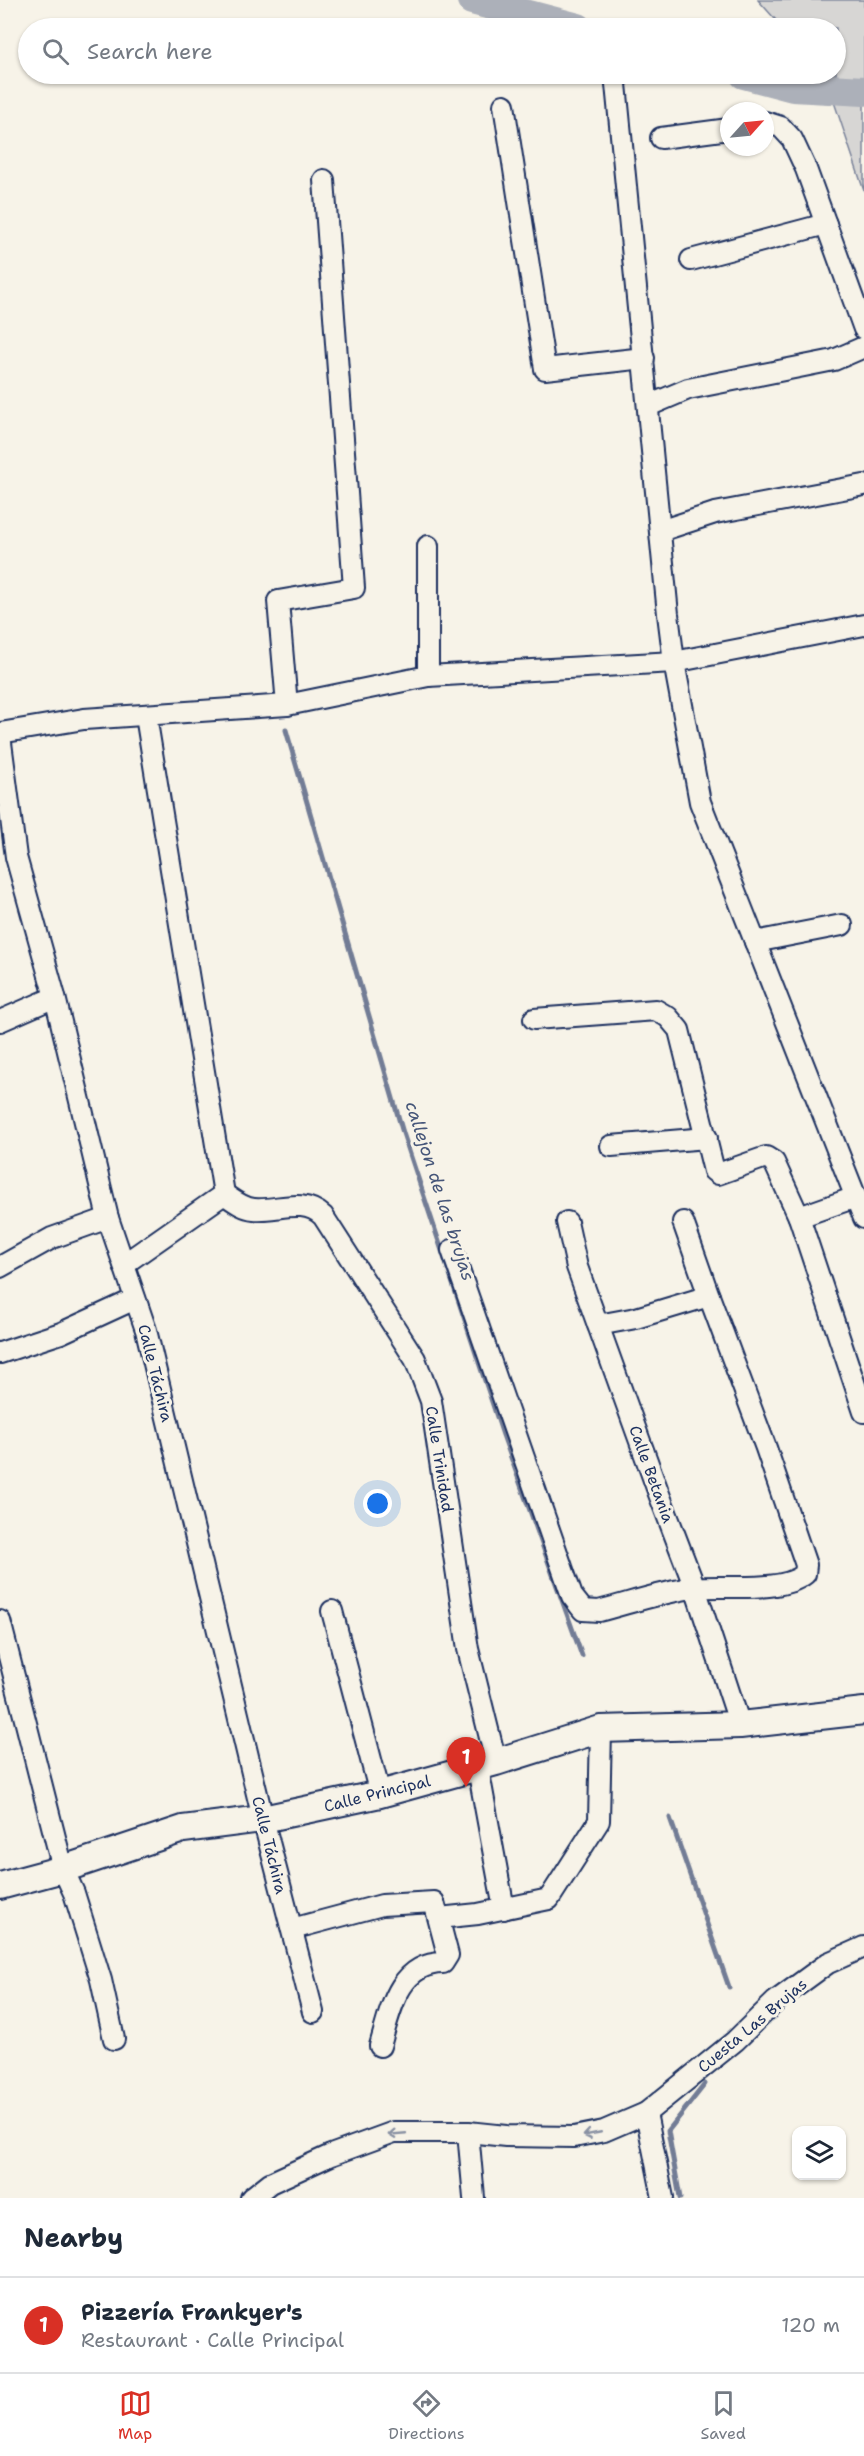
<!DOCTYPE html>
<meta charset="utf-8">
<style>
body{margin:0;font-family:"Shantell Sans",sans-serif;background:#f6f6f7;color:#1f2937}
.controls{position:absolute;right:18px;bottom:18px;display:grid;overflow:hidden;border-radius:12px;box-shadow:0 2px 4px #0004}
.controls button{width:54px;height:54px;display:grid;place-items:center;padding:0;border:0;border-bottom:2px solid #e0e1e3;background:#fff;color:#1f2937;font:30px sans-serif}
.compass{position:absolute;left:720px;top:102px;width:54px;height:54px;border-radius:50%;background:#fff;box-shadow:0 2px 4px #0004;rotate:63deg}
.you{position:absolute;left:378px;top:1504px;width:21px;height:21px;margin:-15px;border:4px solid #fff;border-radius:50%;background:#1a73e8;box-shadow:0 0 0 9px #1a73e833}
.badge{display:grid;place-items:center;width:39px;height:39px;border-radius:50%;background:#d93025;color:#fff;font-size:20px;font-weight:700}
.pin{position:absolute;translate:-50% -50px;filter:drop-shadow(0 2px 3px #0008)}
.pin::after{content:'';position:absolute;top:32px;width:21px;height:18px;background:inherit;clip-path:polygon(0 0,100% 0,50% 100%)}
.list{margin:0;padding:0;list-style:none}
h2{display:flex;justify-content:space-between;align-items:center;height:78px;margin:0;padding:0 24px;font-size:26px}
h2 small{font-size:20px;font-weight:400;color:#747a83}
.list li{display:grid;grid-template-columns:39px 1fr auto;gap:18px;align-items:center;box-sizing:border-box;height:96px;padding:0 24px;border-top:2px solid #e0e1e3}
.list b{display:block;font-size:22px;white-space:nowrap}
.list p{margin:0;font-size:20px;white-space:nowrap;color:#747a83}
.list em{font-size:20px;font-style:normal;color:#747a83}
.icon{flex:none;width:33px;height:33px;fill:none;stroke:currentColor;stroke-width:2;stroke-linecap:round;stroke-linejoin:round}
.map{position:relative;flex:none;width:864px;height:2198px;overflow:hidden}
.search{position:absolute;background:#fff;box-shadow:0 2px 4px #0004;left:18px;right:18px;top:18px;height:66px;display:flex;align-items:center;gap:15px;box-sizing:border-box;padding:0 21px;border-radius:33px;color:#747a83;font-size:22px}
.sheet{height:174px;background:#fff}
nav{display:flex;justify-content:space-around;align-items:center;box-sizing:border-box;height:84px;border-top:2px solid #e0e1e3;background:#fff;font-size:16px;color:#747a83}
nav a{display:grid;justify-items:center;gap:3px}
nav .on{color:#d93025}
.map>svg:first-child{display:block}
.green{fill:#d7d6d4;stroke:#798299;stroke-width:1.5}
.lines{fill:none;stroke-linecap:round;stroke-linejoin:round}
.stream{stroke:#727c95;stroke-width:5}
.river{stroke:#acb0b9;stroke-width:30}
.minor-casing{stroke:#1b2f5e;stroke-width:24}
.tertiary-casing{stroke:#1b2f5e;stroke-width:30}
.minor{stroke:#f7f3e8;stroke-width:20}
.tertiary{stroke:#f7f3e8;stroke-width:26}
.oneway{stroke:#8991a3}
.labels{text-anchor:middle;stroke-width:6;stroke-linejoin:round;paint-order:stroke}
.street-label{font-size:16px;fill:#1b2f5e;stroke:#f7f3e8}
.water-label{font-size:18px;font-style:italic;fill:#465679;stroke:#f7f3e8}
</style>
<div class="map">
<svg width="864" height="2198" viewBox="0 0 864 2198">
<rect width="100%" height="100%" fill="#f7f3e8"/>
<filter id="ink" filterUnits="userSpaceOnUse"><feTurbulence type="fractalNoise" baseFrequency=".0167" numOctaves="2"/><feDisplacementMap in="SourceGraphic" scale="12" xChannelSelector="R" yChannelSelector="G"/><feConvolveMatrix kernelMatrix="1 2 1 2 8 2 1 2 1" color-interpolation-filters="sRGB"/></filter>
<g filter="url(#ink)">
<!-- green -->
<path class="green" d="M758,0H864V191L826,78L823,74H836V28H783Z"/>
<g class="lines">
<!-- stream -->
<g class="stream">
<path d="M286,730L403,1133L503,1435L582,1656"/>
<path d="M670,1818L729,1987"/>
<path d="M680,2198L668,2131L705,2084"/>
</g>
<!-- river -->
<g class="river">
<path d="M472,0L578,28"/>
<path d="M744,74L793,87L864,91"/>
</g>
<defs>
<g id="minor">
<path d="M615,74L668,614L674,662L700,802L864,1218"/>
<path d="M504,105L545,369L644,358"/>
<path d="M765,122L781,127L792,139L806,169L864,329"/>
<path d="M661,138L729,129"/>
<path d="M691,260L826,224"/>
<path d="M648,406L688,389L834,360L864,347"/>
<path d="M660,531L715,513L864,485"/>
<path d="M428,546V676"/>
<path d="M287,705L278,601L354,588L324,180"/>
<path d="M0,733L84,719L287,705L428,676L674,662L864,625"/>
<path d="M0,735L16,857L55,997L108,1218L146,1330L263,1819L313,2012"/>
<path d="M755,942L842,925"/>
<path d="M534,1019L656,1010L668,1017L679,1030L714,1171L718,1174L766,1157L774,1162L799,1217L864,1412"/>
<path d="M0,1021L55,997"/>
<path d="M611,1146L707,1138"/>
<path d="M224,1194C233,1200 242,1208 254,1209C278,1211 303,1197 323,1216L415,1359L431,1401L468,1649L496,1762"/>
<path d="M799,1217L856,1197"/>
<path d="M567,1222L577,1267L659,1494L695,1588L740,1725"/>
<path d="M683,1222L709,1296"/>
<path d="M452,1250L572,1596L583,1610L599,1611C630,1603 661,1592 693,1588C724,1584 780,1594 805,1574L806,1565L766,1448L709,1296L636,1318L598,1325"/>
<path d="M124,1264L224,1194L146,716"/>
<path d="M0,1267L52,1238L108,1218"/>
<path d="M0,1353L61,1333L135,1299"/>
<path d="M332,1611L380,1794"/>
<path d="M0,1621L63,1869L74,1893L101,1980L114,2039"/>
<path d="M478,1768L504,1909"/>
<path d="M439,1918L478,1914L549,1899L599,1821L601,1729"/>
<path d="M292,1929L382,1905L434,1902L448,1955L443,1963C398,1963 390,2012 380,2046"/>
<path d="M646,2113L663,2198"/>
<path d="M468,2132L474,2198"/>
<path d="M251,2198L270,2183L331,2155L394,2132H468L506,2136L574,2137L604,2131L646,2113L735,2041L776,2001L828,1963L864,1947"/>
</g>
<path id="tertiary" d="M0,1886L63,1869L183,1829L263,1819L380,1794L496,1762L601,1729L740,1725L864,1711"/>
</defs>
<!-- minor casing -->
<use href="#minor" class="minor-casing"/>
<!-- tertiary casing -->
<use href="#tertiary" class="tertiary-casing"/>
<!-- minor -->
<use href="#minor" class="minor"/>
<!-- tertiary -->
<use href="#tertiary" class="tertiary"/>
</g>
<!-- one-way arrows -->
<defs><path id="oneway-shaft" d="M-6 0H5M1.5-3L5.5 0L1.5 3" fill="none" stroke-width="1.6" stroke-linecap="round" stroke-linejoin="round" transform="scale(1.5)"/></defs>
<g class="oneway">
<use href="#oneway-shaft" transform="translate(397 2134) rotate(175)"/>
<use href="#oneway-shaft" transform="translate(592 2134) rotate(169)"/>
</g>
</g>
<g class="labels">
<!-- street labels -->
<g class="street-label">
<text transform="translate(156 1373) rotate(76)" y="6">Calle Táchira</text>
<text transform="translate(440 1459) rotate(81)" y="6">Calle Trinidad</text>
<text transform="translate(652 1474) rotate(70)" y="6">Calle Betania</text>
<text transform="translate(377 1793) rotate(-14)" y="6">Calle Principal</text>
<text transform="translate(270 1845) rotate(76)" y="6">Calle Táchira</text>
<text transform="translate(752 2025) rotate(-40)" y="6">Cuesta Las Brujas</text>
</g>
<!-- water labels -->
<g class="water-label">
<text transform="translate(440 1191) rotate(72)" y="6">callejon de las brujas</text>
</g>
</g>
</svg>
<div class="controls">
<button><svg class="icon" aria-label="layers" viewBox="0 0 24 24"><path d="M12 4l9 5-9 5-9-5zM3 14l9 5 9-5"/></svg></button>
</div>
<svg class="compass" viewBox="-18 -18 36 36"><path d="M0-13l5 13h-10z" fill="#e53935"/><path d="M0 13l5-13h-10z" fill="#747a83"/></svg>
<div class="you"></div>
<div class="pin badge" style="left:466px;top:1787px">1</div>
<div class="search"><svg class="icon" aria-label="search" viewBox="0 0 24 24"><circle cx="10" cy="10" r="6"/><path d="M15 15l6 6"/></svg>Search here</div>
</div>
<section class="sheet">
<h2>Nearby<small></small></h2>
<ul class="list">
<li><span class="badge">1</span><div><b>Pizzería Frankyer's</b><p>Restaurant · Calle Principal</p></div><em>120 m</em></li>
</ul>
</section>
<nav>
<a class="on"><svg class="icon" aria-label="map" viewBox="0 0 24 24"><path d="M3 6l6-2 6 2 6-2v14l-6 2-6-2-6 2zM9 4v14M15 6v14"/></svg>Map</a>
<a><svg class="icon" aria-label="directions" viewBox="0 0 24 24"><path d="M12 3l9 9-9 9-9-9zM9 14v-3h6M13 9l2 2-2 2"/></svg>Directions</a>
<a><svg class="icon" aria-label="saved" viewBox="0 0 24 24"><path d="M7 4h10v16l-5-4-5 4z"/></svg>Saved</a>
</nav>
